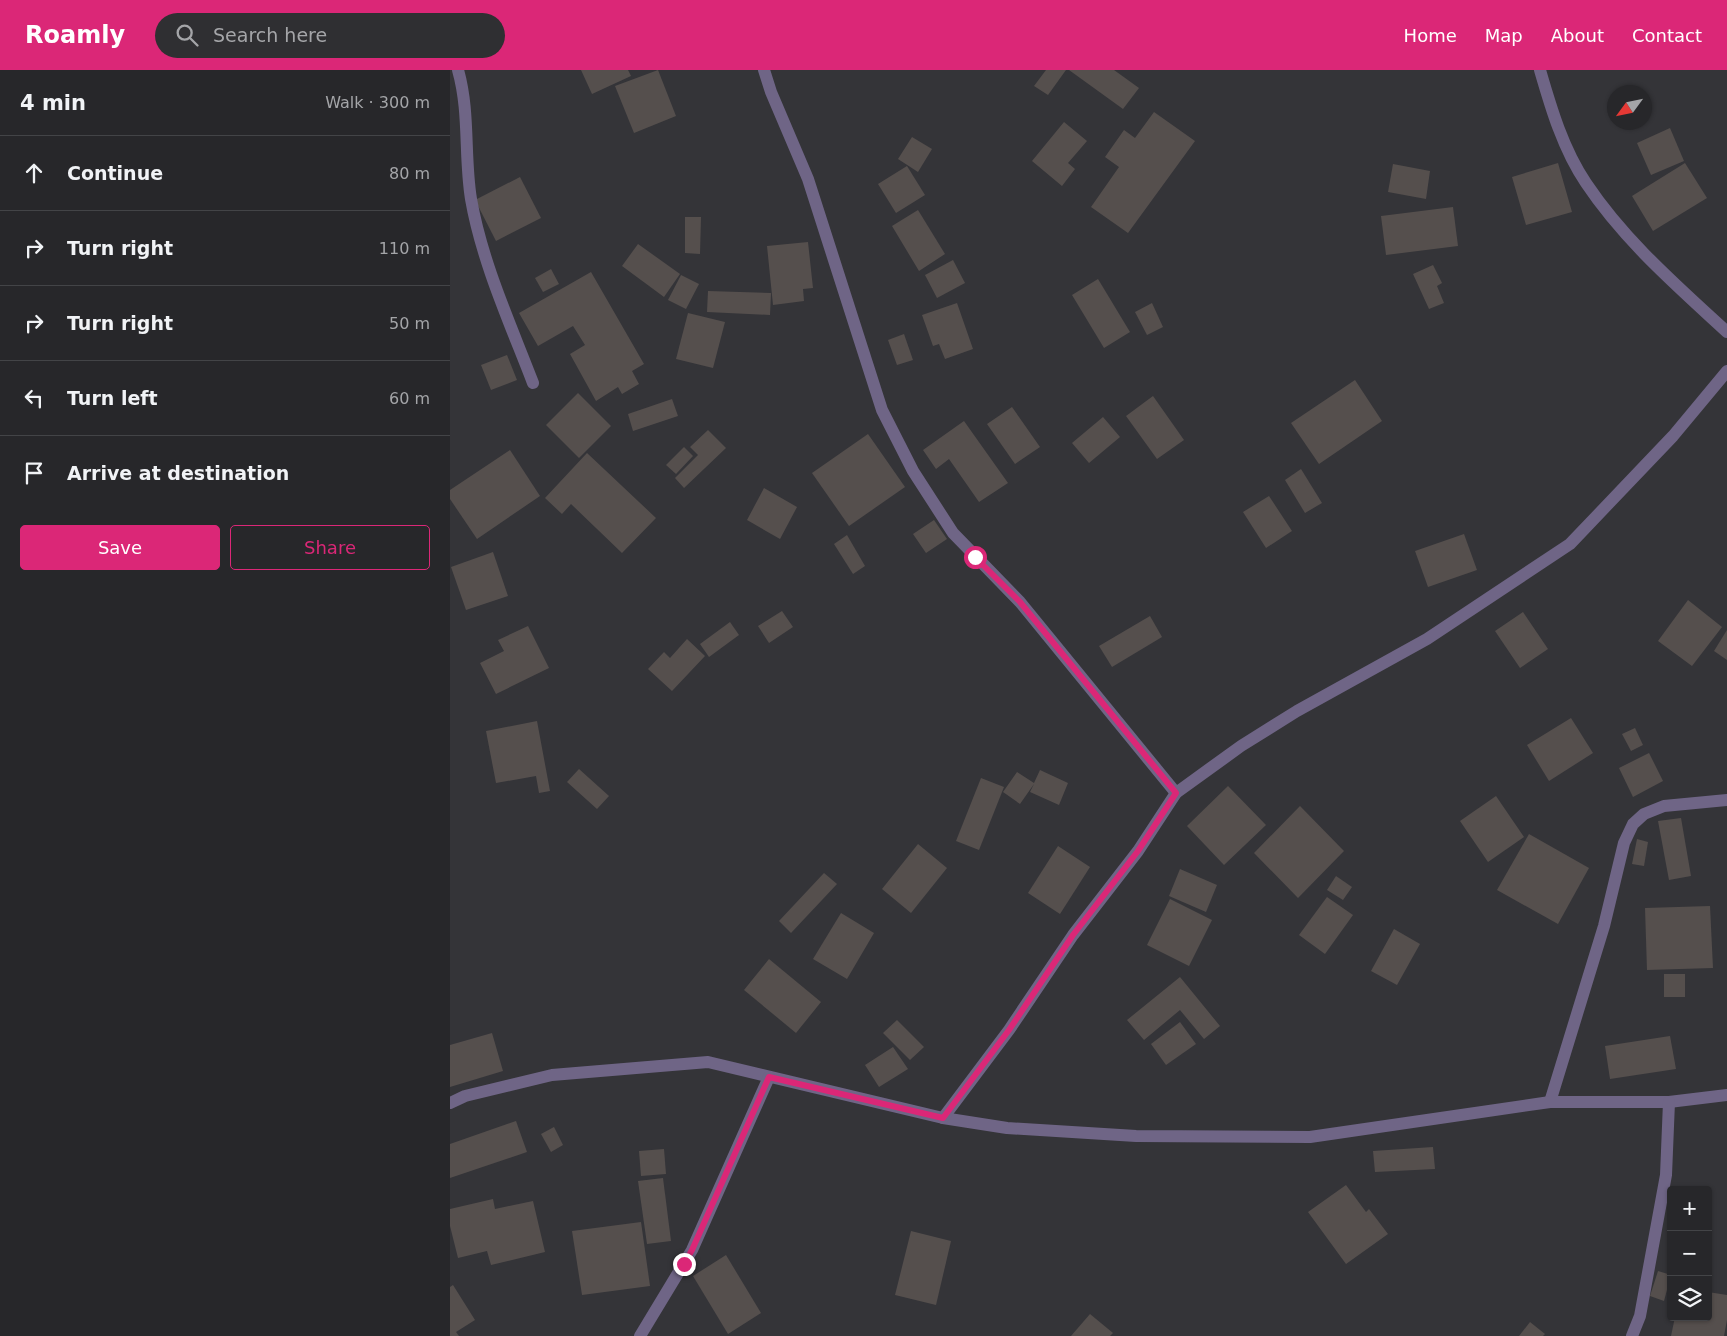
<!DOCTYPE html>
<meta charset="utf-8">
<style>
body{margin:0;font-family:"DejaVu Sans",sans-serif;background:#2f2f32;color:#f1f3f6}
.controls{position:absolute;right:15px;bottom:15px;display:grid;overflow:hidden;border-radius:5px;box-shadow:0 1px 4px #0004}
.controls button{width:45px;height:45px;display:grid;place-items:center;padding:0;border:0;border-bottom:1px solid #434447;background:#27272a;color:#f1f3f6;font:25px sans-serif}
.compass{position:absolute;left:1157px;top:15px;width:45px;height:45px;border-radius:50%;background:#27272a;box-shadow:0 1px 4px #0004;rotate:237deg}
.stop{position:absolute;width:15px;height:15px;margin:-11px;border:4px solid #db2777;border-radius:50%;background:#fff}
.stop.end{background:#db2777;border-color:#fff;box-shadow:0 1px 5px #0008}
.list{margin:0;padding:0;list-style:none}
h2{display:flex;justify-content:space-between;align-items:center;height:65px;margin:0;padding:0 20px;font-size:21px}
h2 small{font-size:16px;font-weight:400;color:#a4a5a8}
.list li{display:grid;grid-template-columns:32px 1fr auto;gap:15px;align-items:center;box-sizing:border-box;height:75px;padding:0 20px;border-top:1px solid #434447}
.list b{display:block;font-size:19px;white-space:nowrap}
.list em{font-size:16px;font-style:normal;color:#a4a5a8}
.actions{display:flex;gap:10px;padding:15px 20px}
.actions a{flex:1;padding:11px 0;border:1px solid #db2777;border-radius:5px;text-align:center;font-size:18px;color:#db2777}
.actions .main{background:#db2777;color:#fff}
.icon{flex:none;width:28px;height:28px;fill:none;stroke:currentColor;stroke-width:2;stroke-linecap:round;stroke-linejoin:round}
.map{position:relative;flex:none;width:1277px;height:1266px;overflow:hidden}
header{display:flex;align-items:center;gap:30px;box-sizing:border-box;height:70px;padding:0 25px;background:#db2777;color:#fff}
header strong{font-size:24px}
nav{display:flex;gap:28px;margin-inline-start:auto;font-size:18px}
.search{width:350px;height:45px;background:#2f2f32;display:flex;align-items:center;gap:12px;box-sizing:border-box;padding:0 18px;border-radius:28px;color:#a4a5a8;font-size:19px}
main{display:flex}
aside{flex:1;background:#27272a}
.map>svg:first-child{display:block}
.building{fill:#554f4d}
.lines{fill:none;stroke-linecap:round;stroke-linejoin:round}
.minor{stroke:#6f6586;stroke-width:12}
.route{stroke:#db2777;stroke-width:6}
</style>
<header>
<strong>Roamly</strong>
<div class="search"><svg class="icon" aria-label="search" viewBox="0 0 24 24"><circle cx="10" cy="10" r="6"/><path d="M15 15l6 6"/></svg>Search here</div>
<nav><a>Home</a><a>Map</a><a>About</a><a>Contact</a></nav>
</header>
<main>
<aside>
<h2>4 min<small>Walk · 300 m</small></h2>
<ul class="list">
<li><svg class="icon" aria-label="ahead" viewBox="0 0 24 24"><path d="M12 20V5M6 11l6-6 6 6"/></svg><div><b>Continue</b></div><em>80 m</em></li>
<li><svg class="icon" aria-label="right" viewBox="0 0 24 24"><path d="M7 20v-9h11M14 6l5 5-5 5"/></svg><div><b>Turn right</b></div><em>110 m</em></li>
<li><svg class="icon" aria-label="right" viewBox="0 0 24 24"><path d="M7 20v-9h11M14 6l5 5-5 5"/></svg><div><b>Turn right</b></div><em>50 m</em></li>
<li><svg class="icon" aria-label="left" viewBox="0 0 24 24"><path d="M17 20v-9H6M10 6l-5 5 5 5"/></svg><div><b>Turn left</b></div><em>60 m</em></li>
<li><svg class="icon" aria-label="arrive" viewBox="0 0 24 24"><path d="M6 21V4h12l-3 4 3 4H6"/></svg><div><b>Arrive at destination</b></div></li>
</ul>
<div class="actions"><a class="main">Save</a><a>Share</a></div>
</aside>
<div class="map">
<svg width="1277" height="1266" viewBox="0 0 1277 1266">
<rect width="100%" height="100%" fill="#343438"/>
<!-- building -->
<g class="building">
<path d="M131,0H178L181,6L142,24Z"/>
<path d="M208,0L226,46L184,63L165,16Z"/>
<path d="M596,0H616L598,25L584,16Z"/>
<path d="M619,0H664L689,18L673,39Z"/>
<path d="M704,42L745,71L678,163L641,137L669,97L655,87L674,60L685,68Z"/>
<path d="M614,52L637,71L618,93L625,99L612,116L582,91Z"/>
<path d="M1220,58L1234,91L1201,105L1187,73Z"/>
<path d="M462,67L482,79L468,102L448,89Z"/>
<path d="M1108,93L1122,142L1076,155L1062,107Z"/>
<path d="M1235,93L1257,128L1203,161L1182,126Z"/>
<path d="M943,94L980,101L976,129L938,122Z"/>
<path d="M457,96L475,125L446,143L428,114Z"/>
<path d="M70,107L91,148L46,171L25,130Z"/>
<path d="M1003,137L1008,176L936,185L931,146Z"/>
<path d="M468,140L495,184L469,201L442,156Z"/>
<path d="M235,147H251L250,184L235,183Z"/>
<path d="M358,172L363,218L353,219L354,231L323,235L317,176Z"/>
<path d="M188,174L230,204L214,227L172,196Z"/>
<path d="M503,190L515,213L487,228L475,205Z"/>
<path d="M983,195L992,213L987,216L994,233L979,239L963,204Z"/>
<path d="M101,199L109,214L93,222L85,208Z"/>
<path d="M141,202L194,294L182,301L189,314L172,324L168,317L146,331L120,284L135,275L123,256L88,276L69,243Z"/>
<path d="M231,205L249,214L236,239L218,230Z"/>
<path d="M648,209L680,262L654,278L622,225Z"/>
<path d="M258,221L321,223L320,245L257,242Z"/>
<path d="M507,233L523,279L495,289L489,274L483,276L472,245Z"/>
<path d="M702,233L713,257L697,265L685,242Z"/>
<path d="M238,243L275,252L263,298L226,289Z"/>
<path d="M454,264L463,290L447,295L438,270Z"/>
<path d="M57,285L67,310L41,320L31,295Z"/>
<path d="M905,310L932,351L869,394L841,353Z"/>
<path d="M128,323L161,356L129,388L96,355Z"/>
<path d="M703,326L734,370L707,389L676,346Z"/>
<path d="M222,329L228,346L183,361L178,344Z"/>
<path d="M562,337L590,377L565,394L537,354Z"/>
<path d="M653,347L670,367L639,393L622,373Z"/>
<path d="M514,351L558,413L529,432L499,389L486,399L473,380Z"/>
<path d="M258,360L276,378L234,418L225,408L248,385L240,377Z"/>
<path d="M418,364L455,417L399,456L362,403Z"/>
<path d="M234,377L243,386L226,404L216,395Z"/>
<path d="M60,380L90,426L27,469L0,429V420Z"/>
<path d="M137,383L206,448L172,483L121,434L112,444L95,428Z"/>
<path d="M851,399L872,433L855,443L835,410Z"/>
<path d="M314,418L347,437L330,469L297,450Z"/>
<path d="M819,426L842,461L816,478L793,442Z"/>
<path d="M484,450L497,469L476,483L463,464Z"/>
<path d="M1014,464L1027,500L978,517L965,481Z"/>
<path d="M397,465L415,496L403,504L384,474Z"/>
<path d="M43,482L58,526L16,540L1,497Z"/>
<path d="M1238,530L1272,557L1242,596L1208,571Z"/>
<path d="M332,541L343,557L319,573L308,556Z"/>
<path d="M1073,542L1098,579L1070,598L1045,561Z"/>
<path d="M700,546L712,567L662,597L649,576Z"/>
<path d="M280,552L289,565L259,587L250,574Z"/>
<path d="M78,556L99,598L46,624L30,593L54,581L48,570Z"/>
<path d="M1277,560V590L1264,581Z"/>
<path d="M237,569L255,586L222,621L198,599L214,582L220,588Z"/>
<path d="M1121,648L1143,683L1099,711L1077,675Z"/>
<path d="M87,651L100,721L89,723L86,706L46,713L36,661Z"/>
<path d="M1185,658L1193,675L1181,681L1172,664Z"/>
<path d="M1199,683L1213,711L1183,727L1169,698Z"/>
<path d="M129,699L159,726L147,739L117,712Z"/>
<path d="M590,700L618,713L609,735L580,722L584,714L570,734L553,722L567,702L584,713Z"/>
<path d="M531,708L554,717L529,780L506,771Z"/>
<path d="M778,716L816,755L774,795L737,756Z"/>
<path d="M1046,726L1074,767L1038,792L1010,751Z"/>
<path d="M850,736L894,781L848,828L804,783Z"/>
<path d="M1231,748L1241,806L1219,810L1208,751Z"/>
<path d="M1079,764L1139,798L1108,854L1047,820Z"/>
<path d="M1187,769L1198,772L1194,796L1182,794Z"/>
<path d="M468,774L497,798L461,843L432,819Z"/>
<path d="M608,776L640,797L610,844L578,823Z"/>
<path d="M730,799L767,815L756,842L719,826Z"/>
<path d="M374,803L387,814L341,863L329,851Z"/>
<path d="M886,806L902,817L893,830L877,820Z"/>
<path d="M877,827L903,845L875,884L849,865Z"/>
<path d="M720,829L762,850L739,896L697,875Z"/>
<path d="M1260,836L1263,898L1197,900L1195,838Z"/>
<path d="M391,843L424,863L397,909L363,889Z"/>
<path d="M944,859L970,874L947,915L921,901Z"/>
<path d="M319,889L371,932L346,963L294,920Z"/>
<rect x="1214" y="904" width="21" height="23"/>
<path d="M730,907L770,956L754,969L730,940L694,970L677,950Z"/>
<path d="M447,950L474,977L460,990L433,963Z"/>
<path d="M730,952L746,974L716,995L701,974Z"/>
<path d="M42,963L53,1001L0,1017V975Z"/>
<path d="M1220,966L1226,999L1160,1009L1155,976Z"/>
<path d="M443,977L458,999L429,1017L415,995Z"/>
<path d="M66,1051L77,1082L0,1108V1074Z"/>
<path d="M104,1057L113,1075L101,1082L91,1064Z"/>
<path d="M983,1077L985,1099L925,1102L923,1081Z"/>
<path d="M214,1079L216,1104L191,1106L189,1081Z"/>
<path d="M213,1108L221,1171L197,1174L188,1111Z"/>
<path d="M896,1115L916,1142L919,1139L938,1164L896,1194L858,1142Z"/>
<path d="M43,1129L45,1139L83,1131L95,1182L41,1195L37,1181L8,1188L0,1156V1139Z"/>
<path d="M191,1152L200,1216L132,1225L122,1161Z"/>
<path d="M461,1161L501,1171L486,1235L445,1225Z"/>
<path d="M276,1185L311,1243L278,1264L243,1206Z"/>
<path d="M1208,1201L1221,1205L1214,1231L1200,1226Z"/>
<path d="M3,1215L25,1250L6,1262L9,1266H0V1217Z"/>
<path d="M1258,1222L1277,1225V1250L1274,1266H1221L1225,1247H1258Z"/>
<path d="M640,1244L663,1263L660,1266H621Z"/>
<path d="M1080,1252L1095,1264L1093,1266H1069Z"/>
</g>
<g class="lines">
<!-- minor -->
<g class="minor">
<path d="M8,0C20,42 14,86 21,129C32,192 60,253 83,313"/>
<path d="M314,0L321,22L358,109L432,340L463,401L503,463L570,532L726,723"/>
<path d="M1090,0C1101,38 1113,79 1136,113C1174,170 1226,215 1277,262"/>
<path d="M1100,1032L1154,856L1174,773L1183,754L1194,744L1214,736L1277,730"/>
<path d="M0,1033L15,1026L102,1005L258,992L493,1048L557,1058L686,1066L860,1067L1100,1032H1219L1277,1025"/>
<path d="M493,1048L559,960L623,865L688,781L726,723L791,676L847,641L977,569L1120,474L1223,366L1277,301"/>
<path d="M190,1266L242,1180L319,1007"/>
<path d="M1182,1266L1190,1246L1216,1105L1219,1032"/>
</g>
</g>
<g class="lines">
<!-- route -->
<path class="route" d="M234,1194L242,1180L319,1007L493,1048L559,960L623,865L688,781L726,723L570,532L525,487"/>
</g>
</svg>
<div class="controls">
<button>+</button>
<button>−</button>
<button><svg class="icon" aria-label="layers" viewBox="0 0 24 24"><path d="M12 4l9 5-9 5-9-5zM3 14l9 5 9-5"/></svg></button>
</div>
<svg class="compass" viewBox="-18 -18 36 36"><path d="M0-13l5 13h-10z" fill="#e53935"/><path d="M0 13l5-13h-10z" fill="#a4a5a8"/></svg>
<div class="stop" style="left:525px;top:487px"></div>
<div class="stop end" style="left:234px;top:1194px"></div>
</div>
</main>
